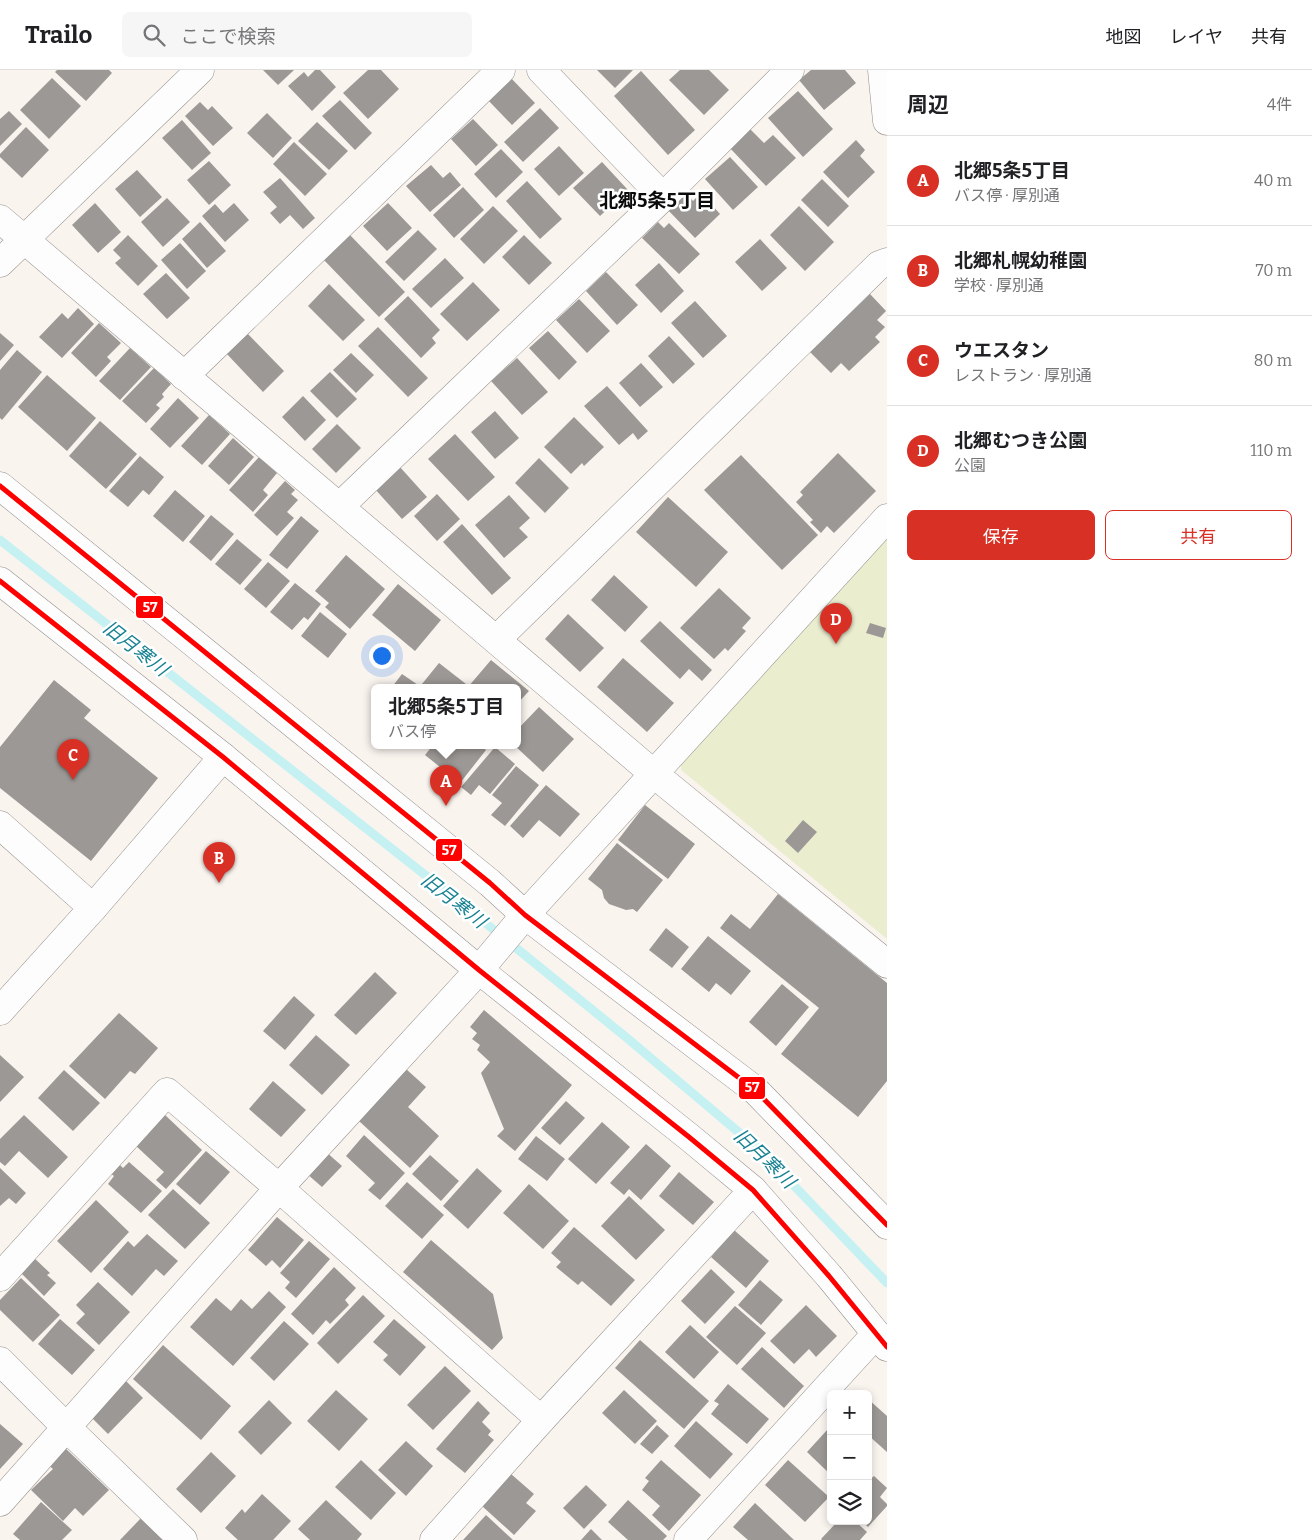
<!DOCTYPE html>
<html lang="ja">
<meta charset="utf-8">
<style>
body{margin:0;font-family:Bitter,"Noto Sans JP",serif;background:#f6f6f6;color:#202124}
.controls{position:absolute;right:15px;bottom:15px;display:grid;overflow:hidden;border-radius:8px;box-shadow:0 2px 8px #0003}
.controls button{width:45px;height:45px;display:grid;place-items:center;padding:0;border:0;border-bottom:1px solid #e0e0e0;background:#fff;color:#202124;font:25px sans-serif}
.you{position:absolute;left:381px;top:585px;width:18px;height:18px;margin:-12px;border:4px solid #fff;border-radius:50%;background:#1a73e8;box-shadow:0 0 0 8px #1a73e833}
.badge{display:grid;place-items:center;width:32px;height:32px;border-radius:50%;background:#d93025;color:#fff;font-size:16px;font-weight:700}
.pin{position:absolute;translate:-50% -41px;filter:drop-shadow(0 1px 2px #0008)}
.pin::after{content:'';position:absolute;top:26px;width:18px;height:15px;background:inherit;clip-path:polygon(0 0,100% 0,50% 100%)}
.popup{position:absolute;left:371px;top:614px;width:150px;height:65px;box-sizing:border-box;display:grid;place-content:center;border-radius:8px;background:#fff;filter:drop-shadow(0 1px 4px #0005);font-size:16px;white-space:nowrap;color:#757577}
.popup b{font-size:19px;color:#202124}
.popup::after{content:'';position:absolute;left:50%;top:100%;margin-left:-10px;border:10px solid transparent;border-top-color:#fff}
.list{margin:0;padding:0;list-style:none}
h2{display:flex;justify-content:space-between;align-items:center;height:65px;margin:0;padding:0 20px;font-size:21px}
h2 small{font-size:16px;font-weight:400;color:#757577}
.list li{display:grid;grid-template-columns:32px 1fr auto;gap:15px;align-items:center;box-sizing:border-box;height:90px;padding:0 20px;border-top:1px solid #e0e0e0}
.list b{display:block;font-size:19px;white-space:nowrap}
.list p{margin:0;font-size:16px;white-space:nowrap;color:#757577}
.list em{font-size:16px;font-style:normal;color:#757577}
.actions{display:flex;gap:10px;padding:15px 20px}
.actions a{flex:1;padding:11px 0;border:1px solid #d93025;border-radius:8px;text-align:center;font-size:18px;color:#d93025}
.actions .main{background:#d93025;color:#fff}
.icon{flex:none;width:28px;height:28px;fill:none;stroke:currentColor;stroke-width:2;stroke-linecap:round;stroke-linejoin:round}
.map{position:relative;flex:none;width:887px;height:1470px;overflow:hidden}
header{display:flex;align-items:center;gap:30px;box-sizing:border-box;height:70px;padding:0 25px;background:#fff;border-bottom:1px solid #e0e0e0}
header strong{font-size:24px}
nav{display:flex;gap:28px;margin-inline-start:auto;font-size:18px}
.search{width:350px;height:45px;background:#f6f6f6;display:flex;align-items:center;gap:12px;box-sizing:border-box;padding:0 18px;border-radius:8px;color:#757577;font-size:19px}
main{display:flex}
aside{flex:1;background:#fff}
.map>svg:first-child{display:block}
.green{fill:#ebedcf}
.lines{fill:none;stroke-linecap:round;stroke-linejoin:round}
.stream{stroke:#c6f1f2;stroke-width:9}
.building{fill:#9c9895}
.minor-casing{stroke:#93908e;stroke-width:29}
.tertiary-casing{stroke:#93908e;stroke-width:29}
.minor{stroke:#fefdfd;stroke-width:28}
.tertiary{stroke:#fefdfd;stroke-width:28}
.bus-1-casing{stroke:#fff;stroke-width:9}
.bus-1{stroke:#f00;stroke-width:5}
.labels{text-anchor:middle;stroke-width:5;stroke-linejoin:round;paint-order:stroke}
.neighbourhood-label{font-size:19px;font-weight:bold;fill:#0b0b0b;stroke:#fff}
.water-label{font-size:19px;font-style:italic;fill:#188292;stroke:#fff}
.line-badge{stroke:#fff;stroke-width:2}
.badge-label{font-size:14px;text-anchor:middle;font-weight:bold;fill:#fff}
</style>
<header>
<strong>Trailo</strong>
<div class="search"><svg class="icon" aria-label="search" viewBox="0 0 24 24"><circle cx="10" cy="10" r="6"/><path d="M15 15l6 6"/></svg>ここで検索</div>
<nav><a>地図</a><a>レイヤ</a><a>共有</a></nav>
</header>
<main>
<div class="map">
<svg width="887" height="1470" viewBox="0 0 887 1470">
<rect width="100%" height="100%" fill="#faf4ef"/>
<!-- green -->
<path class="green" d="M887,464V869L681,700L682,683Z"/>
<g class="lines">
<!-- stream -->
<path class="stream" d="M0,470L462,834L627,968L761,1081L887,1213"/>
</g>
<!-- building -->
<g class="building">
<path d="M57,0H109L112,3L86,31L55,2Z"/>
<path d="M263,0H294L278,15Z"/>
<path d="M315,0H320L336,17L312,41L288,16L304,2L308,7Z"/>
<path d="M368,0H381L399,19L368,49L343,23Z"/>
<path d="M597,0H633L615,18Z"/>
<path d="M680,0H709L729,20L704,45L669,10Z"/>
<path d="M811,0H845L856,13L824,40L799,10Z"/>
<path d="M641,1L695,60L668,85L614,26Z"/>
<path d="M509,6L535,33L512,55L486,28Z"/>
<path d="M52,8L81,36L49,69L20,40Z"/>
<path d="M798,21L833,59L803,87L768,48Z"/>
<path d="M340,30L372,63L355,80L322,46Z"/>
<path d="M200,32L208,40L212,36L233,58L213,76L185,46Z"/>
<path d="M540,38L559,58L523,92L504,72Z"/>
<path d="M9,41L22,54L0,76V49Z"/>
<path d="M267,43L292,68L273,88L247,63Z"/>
<path d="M473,49L498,75L476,96L451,69Z"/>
<path d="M182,50L211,83L192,100L162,68Z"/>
<path d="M317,52L348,81L329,100L298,71Z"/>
<path d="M26,57L49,80L22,108L0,87V84Z"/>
<path d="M748,57L764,73L773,65L796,88L766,116L728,76Z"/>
<path d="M856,70L865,80L860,86L875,102L848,128L823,102Z"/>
<path d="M294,72L327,104L305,126L273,94Z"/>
<path d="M559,76L584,103L559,126L534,99Z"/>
<path d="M501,79L523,102L496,128L474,104Z"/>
<path d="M730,87L758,117L733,140L705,109Z"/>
<path d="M209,91L231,115L209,135L187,110Z"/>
<path d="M602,92L628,120L600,146L573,118Z"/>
<path d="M431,95L443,108L450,102L461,115L430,142L406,116Z"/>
<path d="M137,100L162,127L140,147L115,119Z"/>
<path d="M280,108L315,148L303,159L290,145L280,154L270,143L277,137L263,122Z"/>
<path d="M822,109L849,136L828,157L801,130Z"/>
<path d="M527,111L562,149L540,169L506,131Z"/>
<path d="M463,117L484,140L454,168L433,145Z"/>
<path d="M685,122L693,131L701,123L720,144L695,168L667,139Z"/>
<path d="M167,128L190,152L163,177L141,152Z"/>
<path d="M95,133L121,162L98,183L72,155Z"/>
<path d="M234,133L249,150L225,172L202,146L215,134L223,143Z"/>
<path d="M388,133L412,158L387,181L363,156Z"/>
<path d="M493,136L518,161L484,194L460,169Z"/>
<path d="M799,136L834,172L805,201L770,165Z"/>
<path d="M200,152L226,181L207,198L182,169Z"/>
<path d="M658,152L664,158L669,153L700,184L679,204L642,168Z"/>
<path d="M418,160L437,179L404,211L385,192Z"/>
<path d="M349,164L405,222L379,247L323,189Z"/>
<path d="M128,165L158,196L138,216L115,193L121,188L113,180Z"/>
<path d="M524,165L552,193L529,215L502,187Z"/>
<path d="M760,169L787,198L762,221L735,192Z"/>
<path d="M180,173L206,201L187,219L161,190Z"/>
<path d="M445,188L464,208L431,238L412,219Z"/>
<path d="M659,193L684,221L661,243L635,215Z"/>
<path d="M606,202L638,235L617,255L586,221Z"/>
<path d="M166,203L190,228L167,249L143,224Z"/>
<path d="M473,212L500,240L467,271L440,244Z"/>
<path d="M329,214L365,250L343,271L308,236Z"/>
<path d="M870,224L886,241L877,250L885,257L875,267L880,272L849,301L841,293L831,303L810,282Z"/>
<path d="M408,226L440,260L432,268L436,273L421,288L384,249Z"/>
<path d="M579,229L610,261L587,283L556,250Z"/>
<path d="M695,231L727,266L703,288L671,253Z"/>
<path d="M78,238L94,254L62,288L39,267L62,243L68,249Z"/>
<path d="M99,253L121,273L107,287L111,291L96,307L71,283Z"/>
<path d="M378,257L428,308L408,327L358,276Z"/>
<path d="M548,261L577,292L559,310L529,278Z"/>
<path d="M246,262L284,301L263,322L225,282Z"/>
<path d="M0,263L14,275L0,291Z"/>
<path d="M669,266L695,294L673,314L648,286Z"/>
<path d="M130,278L151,297L120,330L99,311Z"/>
<path d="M17,280L42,302L2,350L0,348V300Z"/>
<path d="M351,283L374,305L356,323L333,300Z"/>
<path d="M517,288L548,322L522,345L491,311Z"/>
<path d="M641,293L663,317L640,337L619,313Z"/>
<path d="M154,298L171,314L162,324L164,327L156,335L160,338L146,353L122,331Z"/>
<path d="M330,302L357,329L337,348L310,321Z"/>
<path d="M47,305L96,348L67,381L18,337Z"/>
<path d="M607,316L648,361L638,370L633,363L619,375L584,336Z"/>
<path d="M303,326L326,350L305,371L282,347Z"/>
<path d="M178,328L199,348L170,378L150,359Z"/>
<path d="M495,341L519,368L495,389L471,362Z"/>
<path d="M209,345L230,364L202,395L181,376Z"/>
<path d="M574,347L604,377L584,396L582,393L571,404L544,377Z"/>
<path d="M100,351L137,384L106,419L69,386Z"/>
<path d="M337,354L361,378L336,403L312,379Z"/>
<path d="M455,364L495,407L468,431L428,389Z"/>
<path d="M233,368L254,387L229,415L208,396Z"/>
<path d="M838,383L876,421L834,463L827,456L821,463L810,452L813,450L796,432L803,425L800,422Z"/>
<path d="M741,385L818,465L782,500L704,420Z"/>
<path d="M140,386L164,407L149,425L143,420L128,437L109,421Z"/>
<path d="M259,387L277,403L263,420L268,425L253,442L229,420Z"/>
<path d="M539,388L569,418L545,443L515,413Z"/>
<path d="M399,396L427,427L402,449L374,418Z"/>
<path d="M285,411L295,420L291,424L298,430L287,442L294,448L277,466L254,445Z"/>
<path d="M175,420L205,446L183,472L153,446Z"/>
<path d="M437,424L460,449L437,471L414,446Z"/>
<path d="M509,425L530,448L519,458L528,467L504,488L475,455Z"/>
<path d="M668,427L728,482L696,517L636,462Z"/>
<path d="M211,445L234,464L211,491L189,472Z"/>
<path d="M301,446L319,461L287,499L269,485Z"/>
<path d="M462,454L511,508L492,525L443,472Z"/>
<path d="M237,469L262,490L240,515L215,494Z"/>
<path d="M346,485L385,519L350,559L325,537L329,533L315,521Z"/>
<path d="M268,492L290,511L266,538L244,519Z"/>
<path d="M614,505L648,537L625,562L591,530Z"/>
<path d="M295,513L321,534L308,550L304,547L292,560L270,542Z"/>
<path d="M398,514L441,550L415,581L372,545Z"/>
<path d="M719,518L751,548L742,558L746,561L728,581L725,578L714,589L680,558Z"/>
<path d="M320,542L347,564L328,588L301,566Z"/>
<path d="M568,544L604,578L580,602L545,569Z"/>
<path d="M660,551L712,600L702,611L689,599L680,609L640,571Z"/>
<path d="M870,553L886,558L883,568L866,563Z"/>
<path d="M623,588L674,633L647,662L597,617Z"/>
<path d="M491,590L529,621L517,634V617H468Z"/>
<path d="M439,593L466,614L464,617H426L422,614Z"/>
<path d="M402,604L421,617H392Z"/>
<path d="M54,610L91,640L84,648L158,708L91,791L0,718V677Z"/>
<path d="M539,637L574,669L543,702L514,675H517V660Z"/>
<path d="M433,675H480L486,680L460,713L425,685Z"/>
<path d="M495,677L515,694L490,724L479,715L471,725L461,717Z"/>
<path d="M516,696L539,715L505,756L491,745L502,733L492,725Z"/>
<path d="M546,715L580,744L560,767L539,750L523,768L510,756Z"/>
<path d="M645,735L695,774L668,809L618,770Z"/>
<path d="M803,750L817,762L798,783L785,771Z"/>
<path d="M617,773L663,810L637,842L633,839L626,840L609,834L604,828L602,820L588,809Z"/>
<path d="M778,824L887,913V1011L858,1047L781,984L819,938L720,858L731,844L750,859Z"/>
<path d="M666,858L689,877L672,898L649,880Z"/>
<path d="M708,866L751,901L731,925L716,913L709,922L681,899Z"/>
<path d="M375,902L397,923L356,965L334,945Z"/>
<path d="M782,914L809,937L776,976L749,952Z"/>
<path d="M294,926L315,945L285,980L263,961Z"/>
<path d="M484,940L572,1015L515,1081L497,1066L504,1059L481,1003L490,992L477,980L480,975L472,969L477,963L470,957Z"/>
<path d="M119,943L158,978L135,1004L130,1001L105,1029L69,996Z"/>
<path d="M316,965L350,995L322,1025L289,995Z"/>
<path d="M0,985L24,1007L0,1032Z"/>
<path d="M406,999L426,1017L408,1037L439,1066L410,1098L359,1051Z"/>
<path d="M64,1000L100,1033L73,1061L38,1028Z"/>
<path d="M273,1011L306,1040L281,1067L249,1039Z"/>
<path d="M566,1031L585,1048L560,1075L541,1058Z"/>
<path d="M164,1044L202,1080L166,1119L156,1110L164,1102L135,1075Z"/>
<path d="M24,1045L68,1087L48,1108L19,1081L5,1096L0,1092V1069Z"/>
<path d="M602,1052L630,1077L596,1114L568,1089Z"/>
<path d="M364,1065L405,1103L380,1130L368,1120L375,1113L346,1086Z"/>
<path d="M536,1066L565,1089L547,1111L518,1089Z"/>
<path d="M646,1074L671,1096L641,1130L629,1119L624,1125L610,1113Z"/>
<path d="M206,1081L230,1102L200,1135L176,1114Z"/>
<path d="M325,1081L342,1096L322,1117L306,1103Z"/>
<path d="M430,1085L459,1111L441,1131L412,1104Z"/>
<path d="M129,1092L162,1121L141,1143L108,1114L114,1106L110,1103L119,1094L123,1098Z"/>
<path d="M0,1098L26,1123L16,1134L9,1128L0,1136Z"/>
<path d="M477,1098L502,1121L468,1159L443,1136Z"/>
<path d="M679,1102L714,1132L693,1155L659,1126Z"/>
<path d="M407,1112L444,1145L422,1169L385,1136Z"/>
<path d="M529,1114L569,1151L543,1179L503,1143Z"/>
<path d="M173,1119L210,1153L185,1179L148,1145Z"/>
<path d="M629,1126L665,1160L636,1190L601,1156Z"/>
<path d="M96,1130L129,1162L91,1203L57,1171Z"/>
<path d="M277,1147L304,1170L280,1198L272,1190L266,1196L248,1180Z"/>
<path d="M574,1157L635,1210L611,1236L582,1211L578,1215L556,1197L561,1192L551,1183Z"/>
<path d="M734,1160L769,1191L746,1218L711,1187Z"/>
<path d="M147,1164L178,1191L164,1206L156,1199L132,1226L103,1199L128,1171L134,1177Z"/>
<path d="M431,1170L493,1224L503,1268L492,1280L403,1202Z"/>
<path d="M309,1171L330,1189L296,1228L285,1218L290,1212L280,1203Z"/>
<path d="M32,1186L50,1203L47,1205L56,1213L44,1226L18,1200Z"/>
<path d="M334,1197L356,1218L345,1230L349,1235L330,1254L326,1250L313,1265L291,1244Z"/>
<path d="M711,1199L735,1222L705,1254L681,1231Z"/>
<path d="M21,1208L60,1245L33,1272L0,1240V1230Z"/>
<path d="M760,1210L783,1230L761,1255L738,1235Z"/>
<path d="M98,1212L130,1242L99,1275L76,1253L85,1244L76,1235Z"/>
<path d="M269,1221L286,1237L233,1296L190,1257L216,1228L231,1241L241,1229L252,1239Z"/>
<path d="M363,1225L385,1246L338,1294L317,1273Z"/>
<path d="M806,1235L837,1266L816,1287L809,1279L794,1294L770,1271Z"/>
<path d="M735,1236L766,1263L737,1295L706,1267Z"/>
<path d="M60,1249L95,1280L72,1305L38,1274Z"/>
<path d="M394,1249L426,1277L400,1306L383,1290L388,1285L373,1272Z"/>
<path d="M284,1251L309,1274L274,1311L250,1288Z"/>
<path d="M690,1255L719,1282L694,1309L665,1282Z"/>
<path d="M640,1270L709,1331L684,1359L615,1298Z"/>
<path d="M163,1275L231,1336L201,1370L133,1309Z"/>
<path d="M762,1277L804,1316L784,1338L741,1299Z"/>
<path d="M445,1296L471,1321L433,1360L407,1335Z"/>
<path d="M126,1311L143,1328L108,1364L91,1347Z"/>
<path d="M728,1314L769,1349L747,1374L711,1344L719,1334L714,1331Z"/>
<path d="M336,1320L368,1349L339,1381L307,1351Z"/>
<path d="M624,1320L657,1351L635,1374L602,1343Z"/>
<path d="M868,1329L887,1346V1382L868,1365Z"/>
<path d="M269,1330L292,1353L261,1385L238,1362Z"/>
<path d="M478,1331L490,1343L482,1352L491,1361L488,1365L494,1370L465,1403L436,1379Z"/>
<path d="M696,1351L733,1384L710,1409L674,1376Z"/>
<path d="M0,1354L23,1374L0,1399Z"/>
<path d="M657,1355L669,1366L652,1384L640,1374Z"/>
<path d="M828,1359L831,1362V1405L807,1382Z"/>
<path d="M406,1371L433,1396L406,1426L378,1400Z"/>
<path d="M64,1377L109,1420L83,1446L75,1438L63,1451L31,1420L53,1399L47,1394Z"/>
<path d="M211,1382L236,1406L201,1443L176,1419Z"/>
<path d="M361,1390L396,1423L371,1450L335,1417Z"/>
<path d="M661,1390L701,1425L669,1461L652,1445L660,1436L642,1420L649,1411L645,1408Z"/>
<path d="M788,1390L829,1427L805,1452L765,1415Z"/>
<path d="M511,1404L534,1424L526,1433L536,1441L514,1465L482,1436Z"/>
<path d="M874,1406L887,1418L880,1427L887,1434V1436L868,1457L862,1451H868V1411Z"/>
<path d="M586,1415L607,1435L584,1459L563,1438Z"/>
<path d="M262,1424L291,1451L273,1470H238L225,1458L242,1439L245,1443Z"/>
<path d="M326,1430L362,1464L357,1470H310L298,1459Z"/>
<path d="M628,1430L667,1466L663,1470H628L608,1452Z"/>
<path d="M41,1432L72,1460L62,1470H20L13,1464Z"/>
<path d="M755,1433L794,1470H748L733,1457Z"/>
<path d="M486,1445L513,1470H463Z"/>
<path d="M142,1447L168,1470H120Z"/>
<path d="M838,1451H855L867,1462L860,1470H822L821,1469Z"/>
<path d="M591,1459L602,1470H581Z"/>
</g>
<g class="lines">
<defs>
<g id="minor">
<path d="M541,0L663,127"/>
<path d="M882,0L887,51"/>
<path d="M0,149L654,704L887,894"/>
<path d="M0,193L200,0"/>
<path d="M184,306L501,0"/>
<path d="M340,436L663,127L790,0"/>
<path d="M497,569L879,195L887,192"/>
<path d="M0,755L93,838"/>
<path d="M0,941L93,838L223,687"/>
<path d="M0,1207L167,1022L279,1118L541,1350"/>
<path d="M0,1291L66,1357L183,1470"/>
<path d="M0,1432L279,1118L479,900L525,845L887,448"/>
<path d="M434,1470L541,1350L753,1120"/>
<path d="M688,1470L876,1264"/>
</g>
<g id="tertiary">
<path d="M0,416L490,813L525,845L755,1020L887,1155"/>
<path d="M0,511L223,687L479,900L689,1067L753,1120L829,1206L887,1277"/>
</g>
</defs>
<!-- minor casing -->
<use href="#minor" class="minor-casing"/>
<!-- tertiary casing -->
<use href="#tertiary" class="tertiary-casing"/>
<!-- minor -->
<use href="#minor" class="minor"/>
<!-- tertiary -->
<use href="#tertiary" class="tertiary"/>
<defs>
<g id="bus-1">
<path d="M0,416L490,813L525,845L755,1020L887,1155"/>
<path d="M0,511L223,687L479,900L689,1067L753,1120L829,1206L887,1277"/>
</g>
</defs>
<!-- bus-1 casing -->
<use href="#bus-1" class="bus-1-casing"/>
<!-- bus-1 -->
<use href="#bus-1" class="bus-1"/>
</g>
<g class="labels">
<!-- neighbourhood labels -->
<g class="neighbourhood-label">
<text x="657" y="137">北郷5条5丁目</text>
</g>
<!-- water labels -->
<g class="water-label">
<text transform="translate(136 578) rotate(38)" y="7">旧月寒川</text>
<text transform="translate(454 830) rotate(38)" y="7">旧月寒川</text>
<text transform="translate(765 1088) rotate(44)" y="7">旧月寒川</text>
</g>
</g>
<g class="line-badge">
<rect x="135" y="525" width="29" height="24" rx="5" fill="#f00"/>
<rect x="435" y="768" width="28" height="24" rx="5" fill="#f00"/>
<rect x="738" y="1006" width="28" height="24" rx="5" fill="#f00"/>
</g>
<g class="badge-label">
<text x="150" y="542">57</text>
<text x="449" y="785">57</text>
<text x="752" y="1022">57</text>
</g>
</svg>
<div class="controls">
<button>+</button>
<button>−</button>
<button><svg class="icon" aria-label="layers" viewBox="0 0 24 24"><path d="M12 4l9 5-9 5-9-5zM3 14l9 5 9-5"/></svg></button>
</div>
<div class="you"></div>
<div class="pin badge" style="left:446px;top:736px">A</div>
<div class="popup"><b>北郷5条5丁目</b>バス停</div>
<div class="pin badge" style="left:219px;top:813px">B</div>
<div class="pin badge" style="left:73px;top:710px">C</div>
<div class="pin badge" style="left:836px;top:574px">D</div>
</div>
<aside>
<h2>周辺<small>4件</small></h2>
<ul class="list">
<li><span class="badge">A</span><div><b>北郷5条5丁目</b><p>バス停 · 厚別通</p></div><em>40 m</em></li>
<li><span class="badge">B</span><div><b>北郷札幌幼稚園</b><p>学校 · 厚別通</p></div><em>70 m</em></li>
<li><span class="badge">C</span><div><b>ウエスタン</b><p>レストラン · 厚別通</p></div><em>80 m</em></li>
<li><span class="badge">D</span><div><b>北郷むつき公園</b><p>公園</p></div><em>110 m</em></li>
</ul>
<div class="actions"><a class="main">保存</a><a>共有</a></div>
</aside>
</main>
